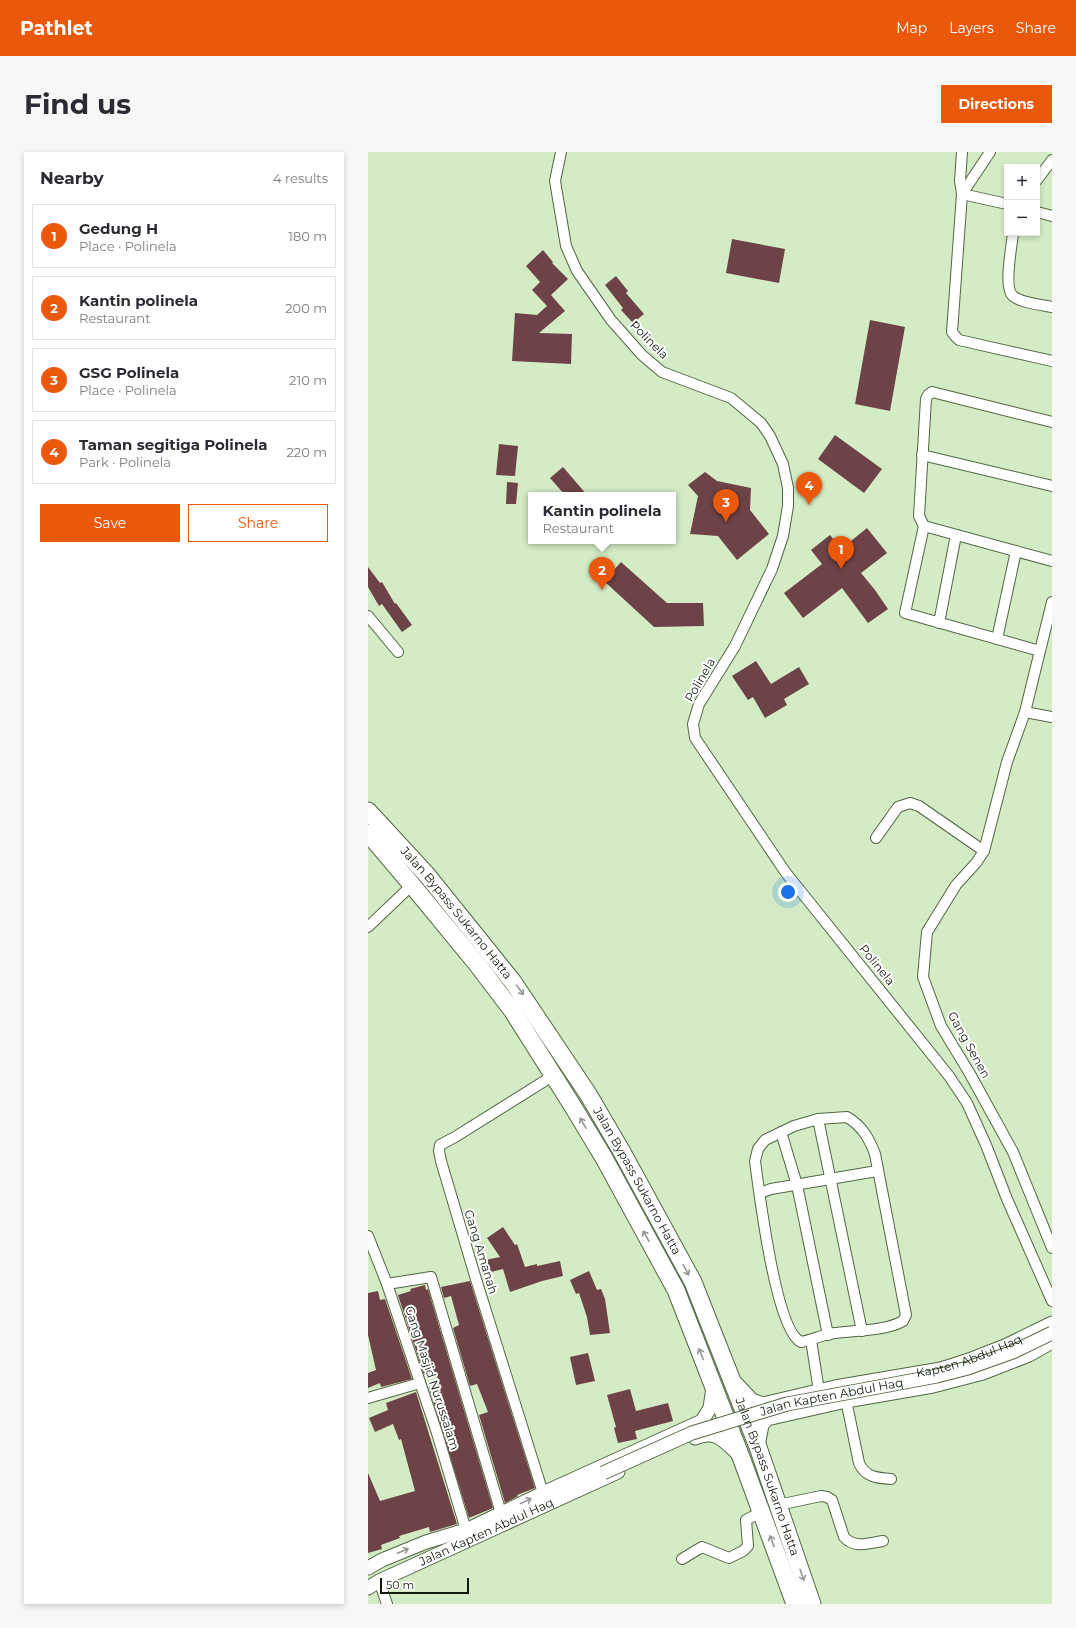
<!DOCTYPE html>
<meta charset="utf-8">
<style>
body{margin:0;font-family:Montserrat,sans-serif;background:#f7f7f7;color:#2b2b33}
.controls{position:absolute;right:12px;top:12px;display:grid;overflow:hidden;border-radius:0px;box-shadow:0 2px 6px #0003}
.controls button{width:36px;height:36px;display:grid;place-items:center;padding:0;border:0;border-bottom:1px solid #e1e1e2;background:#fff;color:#2b2b33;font:20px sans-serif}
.scale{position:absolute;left:12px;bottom:10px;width:89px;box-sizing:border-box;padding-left:4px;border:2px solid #131b0d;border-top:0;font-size:11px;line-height:14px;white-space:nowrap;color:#131b0d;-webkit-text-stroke:3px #fff;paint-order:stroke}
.you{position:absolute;left:420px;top:740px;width:14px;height:14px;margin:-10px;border:3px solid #fff;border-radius:50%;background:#1a73e8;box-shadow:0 0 0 6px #1a73e833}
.badge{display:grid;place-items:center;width:26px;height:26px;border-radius:50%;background:#ea580c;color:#fff;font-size:13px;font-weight:700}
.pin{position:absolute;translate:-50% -33px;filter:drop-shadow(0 1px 2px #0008)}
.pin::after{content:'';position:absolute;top:21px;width:14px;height:12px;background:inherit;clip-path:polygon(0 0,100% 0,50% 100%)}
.popup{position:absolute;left:160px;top:340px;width:148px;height:52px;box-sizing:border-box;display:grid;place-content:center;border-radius:0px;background:#fff;filter:drop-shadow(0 1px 3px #0005);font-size:13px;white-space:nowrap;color:#7c7c81}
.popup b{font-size:15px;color:#2b2b33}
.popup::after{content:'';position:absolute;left:50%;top:100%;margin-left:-8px;border:8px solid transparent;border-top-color:#fff}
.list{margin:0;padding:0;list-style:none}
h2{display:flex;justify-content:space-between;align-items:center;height:52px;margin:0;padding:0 16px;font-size:17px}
h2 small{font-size:13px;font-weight:400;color:#7c7c81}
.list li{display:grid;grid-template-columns:26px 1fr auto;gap:12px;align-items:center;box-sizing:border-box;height:64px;margin:0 8px 8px;padding:0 8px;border:1px solid #e1e1e2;border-radius:0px}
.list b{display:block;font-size:15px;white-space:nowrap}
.list p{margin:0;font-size:13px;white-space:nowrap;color:#7c7c81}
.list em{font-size:13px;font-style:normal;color:#7c7c81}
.actions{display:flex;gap:8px;padding:12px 16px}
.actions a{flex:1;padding:9px 0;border:1px solid #ea580c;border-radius:0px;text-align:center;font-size:14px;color:#ea580c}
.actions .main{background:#ea580c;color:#fff}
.map{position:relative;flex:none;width:684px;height:1452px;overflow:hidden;border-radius:0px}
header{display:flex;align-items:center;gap:24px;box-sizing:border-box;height:56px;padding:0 20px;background:#ea580c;color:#fff}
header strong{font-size:19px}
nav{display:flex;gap:22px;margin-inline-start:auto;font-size:14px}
.intro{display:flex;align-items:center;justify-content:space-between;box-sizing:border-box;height:96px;padding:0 24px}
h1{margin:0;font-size:28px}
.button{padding:10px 18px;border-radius:0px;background:#ea580c;color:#fff;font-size:14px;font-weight:700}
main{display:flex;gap:24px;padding:0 24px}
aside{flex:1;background:#fff;border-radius:0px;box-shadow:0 2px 6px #0003}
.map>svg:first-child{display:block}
.building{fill:#6d4347}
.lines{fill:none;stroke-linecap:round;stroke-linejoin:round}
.minor-casing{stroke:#526643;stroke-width:12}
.tertiary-casing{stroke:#526643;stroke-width:15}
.trunk-casing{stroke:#526643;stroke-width:19}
.minor{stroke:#fff;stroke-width:10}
.tertiary{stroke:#fff;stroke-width:13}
.trunk{stroke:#fff;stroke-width:17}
.tertiary-bridge-casing{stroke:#526643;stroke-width:15;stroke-linecap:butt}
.tertiary-bridge{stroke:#fff;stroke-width:13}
.oneway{stroke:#959892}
.labels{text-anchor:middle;stroke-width:4;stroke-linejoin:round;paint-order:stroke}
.street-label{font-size:12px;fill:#131b0d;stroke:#fff}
</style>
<header>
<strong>Pathlet</strong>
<nav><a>Map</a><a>Layers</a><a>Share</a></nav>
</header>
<div class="intro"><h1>Find us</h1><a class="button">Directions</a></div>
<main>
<aside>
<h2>Nearby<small>4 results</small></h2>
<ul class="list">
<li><span class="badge">1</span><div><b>Gedung H</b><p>Place · Polinela</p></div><em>180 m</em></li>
<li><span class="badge">2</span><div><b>Kantin polinela</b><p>Restaurant</p></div><em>200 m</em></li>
<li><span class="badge">3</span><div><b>GSG Polinela</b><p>Place · Polinela</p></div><em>210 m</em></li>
<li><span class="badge">4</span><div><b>Taman segitiga Polinela</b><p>Park · Polinela</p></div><em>220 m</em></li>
</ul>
<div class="actions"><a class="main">Save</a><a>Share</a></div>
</aside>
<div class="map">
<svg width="684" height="1452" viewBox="0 0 684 1452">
<rect width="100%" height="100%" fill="#d4ecc5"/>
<!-- building -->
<g class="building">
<path d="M364,87L417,97L411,131L358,121Z"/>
<path d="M175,98L185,110L184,111L200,127L183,143L197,159L171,181L204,182L203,212L144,209L147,161L169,163L179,154L164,138L172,130L158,114Z"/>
<path d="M248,124L260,139L258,141L276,162L265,171L253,158L255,156L237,133Z"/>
<path d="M502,168L537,175L522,259L487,252Z"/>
<path d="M467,283L514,317L496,341L450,307Z"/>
<path d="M131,292L150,294L147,324L128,323Z"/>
<path d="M195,315L219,343H197L182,326Z"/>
<path d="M337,320L349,329L383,336L382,358L401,382L369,408L350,384L322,382L330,344L320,333Z"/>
<path d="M139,330L150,331L148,352H138Z"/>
<path d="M499,376L519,401L493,421L507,438L520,457L500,471L474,436L435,466L416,441L454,412L443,398L462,383L473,397Z"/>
<path d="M253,410L299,451H335L336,474L286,475L236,429Z"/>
<path d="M0,415L12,431L14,430L27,452L28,451L44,473L34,480L14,452L11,454L0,435Z"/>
<path d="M388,509L403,532L431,515L441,532L416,547L419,553L397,566L385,545L380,548L364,524Z"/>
<path d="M135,1075L147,1093L149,1092L157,1115L169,1112V1114L192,1109L195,1124L174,1129L142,1140L135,1117L119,1121L117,1108L132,1105L119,1086Z"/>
<path d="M221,1119L229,1138L233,1137L237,1147L242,1181L222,1183L219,1165L211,1141L208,1142L202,1128Z"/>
<path d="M102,1129L167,1336L149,1343L150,1344L137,1351L111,1263L120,1260L109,1232L102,1234L85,1176L91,1173L83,1144L76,1146L73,1135Z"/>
<path d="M57,1133L58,1138L60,1137L125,1356L101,1366L61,1236L71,1232L68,1220L56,1223L30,1143L43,1139L42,1137Z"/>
<path d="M10,1139L12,1148L17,1147L44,1227L13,1235L12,1231L0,1236V1221L8,1218L0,1183V1141Z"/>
<path d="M220,1201L227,1229L208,1233L202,1205Z"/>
<path d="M262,1237L268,1259L300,1251L305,1269L267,1279L269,1287L250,1291L246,1276L248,1275L239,1243Z"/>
<path d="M48,1240L89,1372L62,1380L61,1375L31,1384L32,1386L13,1393L14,1397L0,1401V1321L12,1349L47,1339L33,1287L31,1288L25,1272L7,1280L1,1266L20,1258L18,1251Z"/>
</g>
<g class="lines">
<defs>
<g id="minor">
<path d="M193,0L187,29L198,94L209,119L243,168L274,203L294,220L363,246L393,271L402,284L415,312L420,336V354L415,384L404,417L367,494L331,552L325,572L327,586L418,721L581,924L599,951L618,993L639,1047L684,1149"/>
<path d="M594,0L592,29L594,42L639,52"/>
<path d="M622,0L594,42L584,180L587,184L591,188L684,209"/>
<path d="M669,28L684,8"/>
<path d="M669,60L684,64"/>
<path d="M645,81C644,94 635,136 645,144C653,151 674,153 684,155"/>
<path d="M684,270L564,240L560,243L558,247L551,364L556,374L684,409"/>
<path d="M554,303L684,334"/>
<path d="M556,374L537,461L672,499"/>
<path d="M684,450L657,560L639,610L616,699L608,711L588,733L559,780L555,825L573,874L602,922L645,1000L684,1096"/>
<path d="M0,464L30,500"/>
<path d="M571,471L588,383"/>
<path d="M629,487L648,399"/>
<path d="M657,560L684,565"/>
<path d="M508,686L530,655L542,651L551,654L616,699"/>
<path d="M0,775L44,733"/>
<path d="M479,965C494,974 501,986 507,1002L538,1163L535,1169C516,1180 482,1178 461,1182C452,1184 443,1188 433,1190C408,1179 391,1039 387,1009L390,997L397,988L426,974L450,967Z"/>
<path d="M450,967L494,1179"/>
<path d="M413,980L429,1033L460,1183"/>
<path d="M392,1041L403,1037L509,1019"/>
<path d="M0,1084L19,1132L69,1281L98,1378L101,1384"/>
<path d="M19,1132L63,1125L133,1361"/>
<path d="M443,1188L451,1239"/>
<path d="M477,1243L491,1311C497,1325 509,1326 523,1327"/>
<path d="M0,1246L52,1231"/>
<path d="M175,1341L107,1124L73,1009L71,999L72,993L87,985L186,923"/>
<path d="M410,1353L453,1344L459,1345L464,1348L476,1385C487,1397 501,1391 515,1389"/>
<path d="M314,1407L334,1395L361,1406L375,1399L380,1394L378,1368L393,1360"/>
<path d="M11,1429L19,1452"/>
</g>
<g id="tertiary">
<path id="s1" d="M368,1231L384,1248L395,1252L467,1235L573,1217L601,1208L639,1193L684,1171"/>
<path d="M327,1286C348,1277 356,1289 371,1303"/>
<path d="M390,1294L394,1273L399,1267L478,1249L565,1234L615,1221L661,1203L684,1190"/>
<path d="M0,1416L14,1408L58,1390L98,1378L175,1341L334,1269L342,1256L345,1235"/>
<path id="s2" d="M0,1436L11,1429L250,1320"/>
</g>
<g id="trunk">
<path id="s3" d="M0,659L59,723L145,830L220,942L254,1000L325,1130L390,1295L444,1452"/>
<path d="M0,681L44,733L109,812L144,858L204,953L236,1006L308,1138L373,1305L427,1452"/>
</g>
</defs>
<!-- minor casing -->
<use href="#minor" class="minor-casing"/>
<!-- tertiary casing -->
<use href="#tertiary" class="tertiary-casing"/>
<!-- trunk casing -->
<use href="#trunk" class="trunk-casing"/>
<!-- minor -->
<use href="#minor" class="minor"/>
<!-- tertiary -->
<use href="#tertiary" class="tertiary"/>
<!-- trunk -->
<use href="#trunk" class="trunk"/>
<defs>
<g id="tertiary-bridge">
<path id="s4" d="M235,1321L324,1281L419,1252L569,1224L600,1216L645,1200L684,1181"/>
</g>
</defs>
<!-- tertiary-bridge casing -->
<use href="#tertiary-bridge" class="tertiary-bridge-casing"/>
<!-- tertiary-bridge -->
<use href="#tertiary-bridge" class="tertiary-bridge"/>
</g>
<!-- one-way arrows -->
<defs><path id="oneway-shaft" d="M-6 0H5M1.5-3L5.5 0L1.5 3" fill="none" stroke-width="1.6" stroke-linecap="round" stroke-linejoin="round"/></defs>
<g class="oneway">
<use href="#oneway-shaft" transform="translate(152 838) rotate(54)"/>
<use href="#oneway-shaft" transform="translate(215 971) rotate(-120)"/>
<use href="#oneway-shaft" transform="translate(278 1084) rotate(-119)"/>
<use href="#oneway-shaft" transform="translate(318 1118) rotate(62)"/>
<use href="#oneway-shaft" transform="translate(333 1202) rotate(-112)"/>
<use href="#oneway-shaft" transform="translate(158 1349) rotate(-25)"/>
<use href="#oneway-shaft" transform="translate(404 1389) rotate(-110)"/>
<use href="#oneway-shaft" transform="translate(35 1399) rotate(-23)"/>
<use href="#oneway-shaft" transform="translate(434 1423) rotate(71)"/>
</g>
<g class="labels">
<!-- street labels -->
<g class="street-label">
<text transform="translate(281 188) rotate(45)" y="4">Polinela</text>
<text transform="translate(332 528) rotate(-60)" y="4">Polinela</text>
<text dy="4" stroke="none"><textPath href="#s3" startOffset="135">Jalan Bypass Sukarno Hatta</textPath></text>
<text transform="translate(509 813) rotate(51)" y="4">Polinela</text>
<text transform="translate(601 893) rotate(61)" y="4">Gang Senen</text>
<text dy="4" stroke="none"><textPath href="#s3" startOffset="459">Jalan Bypass Sukarno Hatta</textPath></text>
<text transform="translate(113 1100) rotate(73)" y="4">Gang Amanah</text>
<text dy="4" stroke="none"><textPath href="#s1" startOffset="247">Kapten Abdul Haq</textPath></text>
<text transform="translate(64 1226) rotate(72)" y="4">Gang Masjid Nurussalam</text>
<text dy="4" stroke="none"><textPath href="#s4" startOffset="242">Jalan Kapten Abdul Haq</textPath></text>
<text dy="4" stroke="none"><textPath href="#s3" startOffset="783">Jalan Bypass Sukarno Hatta</textPath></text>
<text dy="4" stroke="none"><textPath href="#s2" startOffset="131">Jalan Kapten Abdul Haq</textPath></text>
</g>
</g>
</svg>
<div class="controls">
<button>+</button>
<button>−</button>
</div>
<div class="scale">50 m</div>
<div class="you"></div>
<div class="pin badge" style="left:473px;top:417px">1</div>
<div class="pin badge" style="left:234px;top:438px">2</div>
<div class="popup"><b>Kantin polinela</b>Restaurant</div>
<div class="pin badge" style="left:358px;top:370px">3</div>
<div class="pin badge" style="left:441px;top:353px">4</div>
</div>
</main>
